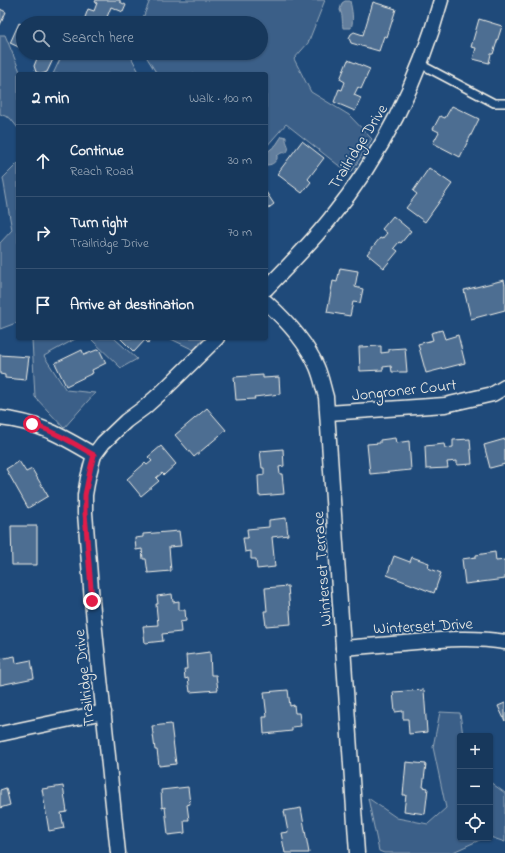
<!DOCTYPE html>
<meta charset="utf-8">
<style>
body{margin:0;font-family:"Indie Flower",sans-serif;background:#244365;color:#f1f3f6}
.controls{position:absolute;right:12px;bottom:12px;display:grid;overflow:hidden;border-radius:4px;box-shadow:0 1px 3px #0004}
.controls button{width:36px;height:36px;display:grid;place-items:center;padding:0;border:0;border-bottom:1px solid #365272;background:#17385c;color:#f1f3f6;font:20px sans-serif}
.stop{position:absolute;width:12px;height:12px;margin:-9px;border:3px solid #e11d48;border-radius:50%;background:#fff}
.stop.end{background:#e11d48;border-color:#fff;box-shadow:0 1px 4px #0008}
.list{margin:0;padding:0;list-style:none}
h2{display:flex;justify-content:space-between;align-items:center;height:52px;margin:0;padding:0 16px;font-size:17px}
h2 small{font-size:13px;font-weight:400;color:#9eacbb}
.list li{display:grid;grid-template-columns:26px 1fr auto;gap:12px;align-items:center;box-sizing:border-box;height:72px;padding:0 16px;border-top:1px solid #365272}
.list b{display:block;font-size:15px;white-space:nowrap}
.list p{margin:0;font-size:13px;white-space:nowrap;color:#9eacbb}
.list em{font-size:13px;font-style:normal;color:#9eacbb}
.icon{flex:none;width:22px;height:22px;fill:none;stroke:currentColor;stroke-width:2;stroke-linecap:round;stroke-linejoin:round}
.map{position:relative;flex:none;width:505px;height:853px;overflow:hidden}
.search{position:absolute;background:#17385c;box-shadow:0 1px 3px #0004;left:16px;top:16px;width:252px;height:44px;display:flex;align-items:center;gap:10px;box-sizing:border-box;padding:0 14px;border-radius:22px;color:#9eacbb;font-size:15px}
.panel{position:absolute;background:#17385c;box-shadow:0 1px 3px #0004;left:16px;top:72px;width:252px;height:268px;border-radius:4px}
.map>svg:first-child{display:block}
.green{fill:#3a5f88;stroke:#97a8b8}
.water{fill:#627e9d;stroke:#9cacbb}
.building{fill:#4d6e92;stroke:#f4f1e8}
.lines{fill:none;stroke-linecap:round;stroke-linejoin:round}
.lane-casing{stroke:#f4f1e8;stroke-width:10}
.street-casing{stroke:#f4f1e8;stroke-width:17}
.lane{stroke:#1f4a7a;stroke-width:7}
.street{stroke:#1f4a7a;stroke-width:14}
.route{stroke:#e11d48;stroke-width:5}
.labels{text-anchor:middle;stroke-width:3.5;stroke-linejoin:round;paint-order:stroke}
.street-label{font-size:16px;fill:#f4f1e8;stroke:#1f4a7a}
</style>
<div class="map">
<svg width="505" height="853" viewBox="0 0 505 853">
<rect width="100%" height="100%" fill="#1f4a7a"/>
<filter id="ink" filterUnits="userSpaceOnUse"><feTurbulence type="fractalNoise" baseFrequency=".025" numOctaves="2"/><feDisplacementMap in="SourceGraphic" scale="8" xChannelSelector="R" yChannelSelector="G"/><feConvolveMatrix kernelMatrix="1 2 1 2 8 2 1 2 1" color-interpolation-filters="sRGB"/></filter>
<g filter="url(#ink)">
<!-- green -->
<g class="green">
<path d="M150,0H325L308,43L294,59L311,92L349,115L372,139L352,171L338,165L286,124L266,147V74H157L144,53H261V23H141Z"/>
<path d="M0,35H5L21,74H18V128L10,118L0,114Z"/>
<path d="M63,53H129L140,74H53Z"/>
<path d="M18,163V325L16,323L0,329V243L12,230L3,178Z"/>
<path d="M31,338H77L44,356L66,390L95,393L64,428L35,397L32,339Z"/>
<path d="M90,338H114L137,359L121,368Z"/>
<path d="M169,338H203L194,350Z"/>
<path d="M440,712L460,713L463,736H460V838H484L451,853H384L379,851L368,798L397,818L428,824L446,808L433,747Z"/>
<path d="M490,782L505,793V842L490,837Z"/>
</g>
<!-- water -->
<g class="water">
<path d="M345,1H350C352,10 354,20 351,28H343C342,22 343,16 340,10L342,3Z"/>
<path d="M282,136L286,137C285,144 292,147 286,153C282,152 281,153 277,156V159C274,163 272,165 266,165V153L276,145Z"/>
</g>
<!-- building -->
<g class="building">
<path d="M96,0H120V2L126,5L123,12L111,7L107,17L110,18L108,23H83L88,9L94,11L97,3L95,2Z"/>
<path d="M373,2L396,9L387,37L384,36L379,51L351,43L349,38L351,34L354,32L363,35Z"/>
<path d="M0,9L6,12L0,25Z"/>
<path d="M479,19L502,26L493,54H491L489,63L473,59L476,48L471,47Z"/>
<path d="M19,23L23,25V49L10,43Z"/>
<path d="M31,53H56L47,72L42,74L36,72L34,66L38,56Z"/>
<path d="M348,60L370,69L361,89L358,87L354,95L361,98L355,111L334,102L339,89L342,90L345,82L340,79Z"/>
<path d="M452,106L479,119L460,157L433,143L439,132L433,129L440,116L445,118Z"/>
<path d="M302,141L324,158L308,179L311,182L302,193L277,174Z"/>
<path d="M429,168L452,184L425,222L406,208L417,194L413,191Z"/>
<path d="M266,192L274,204L266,210Z"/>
<path d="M393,216L411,231L401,243L399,242L394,248L398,251L384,268L367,254L380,238L382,239L387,233L382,229Z"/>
<path d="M340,268L358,271L355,287L363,289L360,303L353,302L350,316L327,312L333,281L337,282Z"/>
<path d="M504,280L505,285V310L471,319L464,290Z"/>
<path d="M442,330L445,339L458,335L465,363L426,373L418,344L433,340L431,333Z"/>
<path d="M120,338H150L151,339L148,343L145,340L134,352Z"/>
<path d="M381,346V353L389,352V349L405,348L407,372H392L391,366L383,367V370L360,371L359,347Z"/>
<path d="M99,349L106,363L92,370L93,373L66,386L55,363L82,350L84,355Z"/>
<path d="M0,355L29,357L26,380L5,378V375L0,374Z"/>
<path d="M263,375V378L279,377L280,394L254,397L255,399L236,400L234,377Z"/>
<path d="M207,408L226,430L194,457L175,435Z"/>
<path d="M395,438L396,443L409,441L411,470L370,474L367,444L380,443V440Z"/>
<path d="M470,439L472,464L457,465V461L447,462L448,468L426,469L425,446L444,444L445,448L453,447V440Z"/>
<path d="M505,439V464L490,468L484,445Z"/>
<path d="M161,446L176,464L164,475L162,473L156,478L159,481L141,496L127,479L145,463L147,465L152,461L148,457Z"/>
<path d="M283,449L284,466L279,467L280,474H282L284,494L259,496L258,476L264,475V468H262L260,451Z"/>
<path d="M19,461L26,472L32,469L48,496L28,508L6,469Z"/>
<path d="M286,518L288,535L272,537L275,567L257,569L256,559H251V551L245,552L243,538H248L247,529L269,527V520Z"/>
<path d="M11,526H37V565H12Z"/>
<path d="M179,531L181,546L169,547L171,571L148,573L146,559H143L142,549L136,550L135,538L143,537V534Z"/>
<path d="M495,552L496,561L505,560V579L465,584L462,559L476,557V555Z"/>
<path d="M394,556L410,562L412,557L429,563L428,568L441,573L434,593L387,575Z"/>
<path d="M288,586L291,624L266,626L264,611H267L265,588Z"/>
<path d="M172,594L173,602L179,601V610H185L186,621L180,622L181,632L162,634L163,641L145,643L143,626L158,625L156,604H158L157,596Z"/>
<path d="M210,652L211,675H216L218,690L190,692L188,678L185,679L184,669H187L186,655Z"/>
<path d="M15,656L16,663L31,660L34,678L0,685V659Z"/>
<path d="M288,690L290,706L294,705L295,713H299L301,726L292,727V731L264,734L263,717H267L264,692Z"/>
<path d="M424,690L427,732L409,734L408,719H403V711L395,712L393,692Z"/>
<path d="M505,703V721L498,706Z"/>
<path d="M171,724L176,764L159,766L157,750H155L152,726Z"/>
<path d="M406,762L426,764L423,787L428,788L425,814L404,811L406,795H403Z"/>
<path d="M63,786L67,812L61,813L64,828L49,831L42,789Z"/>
<path d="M188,787L190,804L187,805L189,820H184L185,833L168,835L165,807L162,808L161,790Z"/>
<path d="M6,788L10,805L0,808V790Z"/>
<path d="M301,808L309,853H285L281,833L288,832L284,811Z"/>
</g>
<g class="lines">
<defs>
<path id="lane" d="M420,64L494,103H505"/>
<g id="street">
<path d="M266,289C288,266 310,244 330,219C382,155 419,80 441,0"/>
<path d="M266,302C286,320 306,341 317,367C321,376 323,387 326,397L357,853"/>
<path d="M328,413L445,405L493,394L505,387"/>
<path d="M0,418C38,422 62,436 94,455"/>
<path d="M343,648C367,646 392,644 416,642C446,639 475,637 505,642"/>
<path d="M0,734L104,712"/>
<path d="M118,853L92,601L85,513V495L88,478L91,466L94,455L103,443L126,421L145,407L163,391L217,338"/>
</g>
</defs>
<!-- lane casing -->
<use href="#lane" class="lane-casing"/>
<!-- street casing -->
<use href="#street" class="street-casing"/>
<!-- lane -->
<use href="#lane" class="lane"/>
<!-- street -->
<use href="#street" class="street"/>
</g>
</g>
<g class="lines" filter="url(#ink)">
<!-- route -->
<path class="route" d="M32,424C55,432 73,443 94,455L91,466L85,495V513L92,601"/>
</g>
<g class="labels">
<!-- street labels -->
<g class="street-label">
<text transform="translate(357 146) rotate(-58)" y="6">Trailridge Drive</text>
<text transform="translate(404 389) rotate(-6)" y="6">Jongroner Court</text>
<text transform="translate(321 569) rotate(-94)" y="6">Winterset Terrace</text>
<text transform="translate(423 625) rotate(-3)" y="6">Winterset Drive</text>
<text transform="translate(83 678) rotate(-96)" y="6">Trailridge Drive</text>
</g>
</g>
</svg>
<div class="controls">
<button>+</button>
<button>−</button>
<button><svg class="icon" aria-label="locate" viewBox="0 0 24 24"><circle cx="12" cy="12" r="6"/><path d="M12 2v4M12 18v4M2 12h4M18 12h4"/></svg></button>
</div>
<div class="stop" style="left:32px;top:424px"></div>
<div class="stop end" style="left:92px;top:601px"></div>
<div class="search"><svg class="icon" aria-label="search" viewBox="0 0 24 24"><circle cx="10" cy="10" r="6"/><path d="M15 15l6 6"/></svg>Search here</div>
<section class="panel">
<h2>2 min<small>Walk · 100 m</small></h2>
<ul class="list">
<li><svg class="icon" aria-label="ahead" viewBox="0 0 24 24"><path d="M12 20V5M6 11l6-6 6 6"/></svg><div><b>Continue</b><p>Reach Road</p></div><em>30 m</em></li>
<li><svg class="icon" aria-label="right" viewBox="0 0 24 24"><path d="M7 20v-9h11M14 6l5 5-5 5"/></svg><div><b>Turn right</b><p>Trailridge Drive</p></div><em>70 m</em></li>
<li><svg class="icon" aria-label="arrive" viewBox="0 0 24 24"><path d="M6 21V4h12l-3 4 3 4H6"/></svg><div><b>Arrive at destination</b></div></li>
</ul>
</section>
</div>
